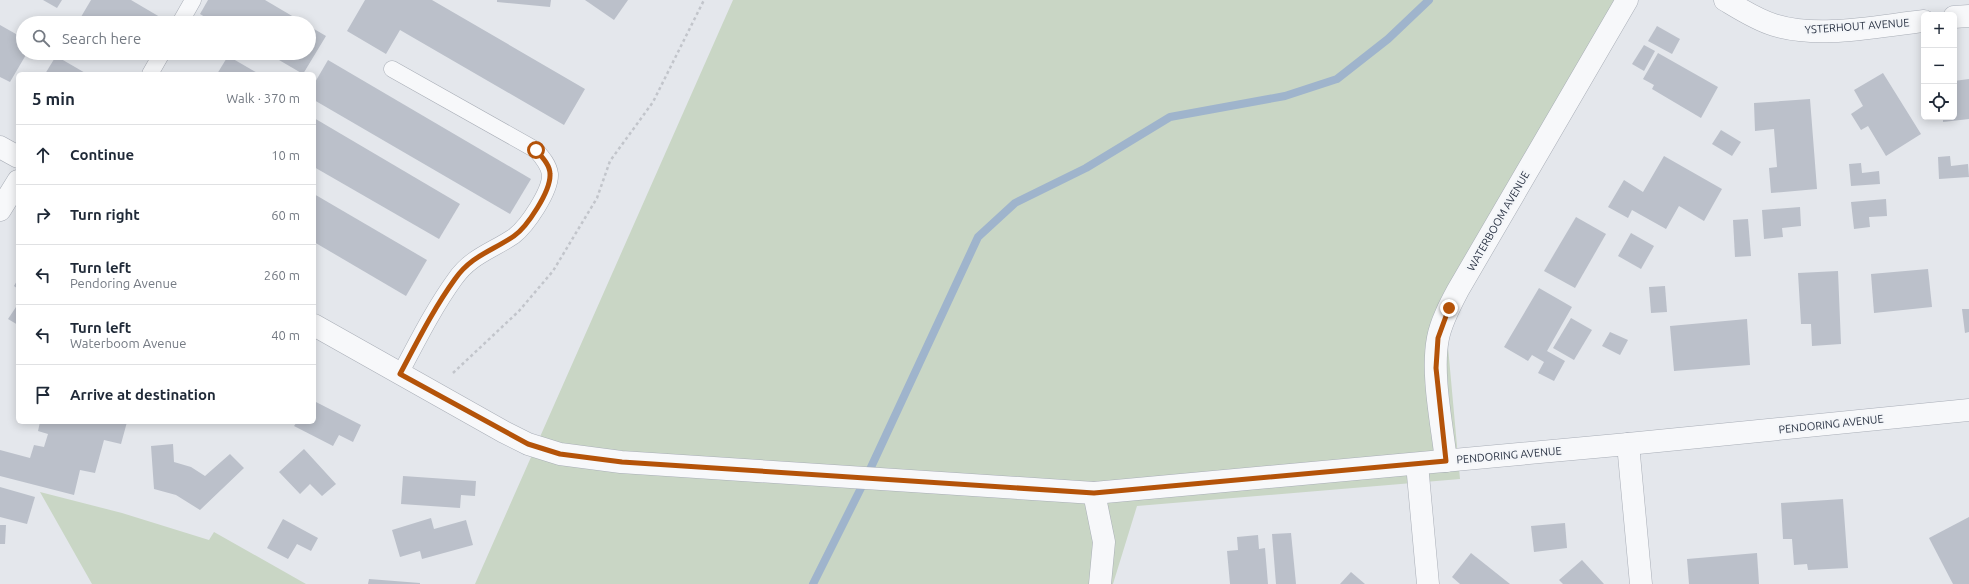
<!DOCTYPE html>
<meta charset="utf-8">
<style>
body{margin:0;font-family:Ubuntu,sans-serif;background:#f2f2f3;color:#1f2937}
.controls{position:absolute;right:12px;top:12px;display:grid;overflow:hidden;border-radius:6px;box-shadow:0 2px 10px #0003}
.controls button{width:36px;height:36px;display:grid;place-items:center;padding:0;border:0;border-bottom:1px solid #e0e1e3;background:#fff;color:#1f2937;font:20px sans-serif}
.stop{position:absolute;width:12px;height:12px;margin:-9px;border:3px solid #b45309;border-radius:50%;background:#fff}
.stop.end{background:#b45309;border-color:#fff;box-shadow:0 1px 4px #0008}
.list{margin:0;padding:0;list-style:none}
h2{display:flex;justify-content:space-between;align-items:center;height:52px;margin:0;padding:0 16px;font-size:17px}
h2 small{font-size:13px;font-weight:400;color:#747a83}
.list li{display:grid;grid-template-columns:26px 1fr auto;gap:12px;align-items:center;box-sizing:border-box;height:60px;padding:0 16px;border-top:1px solid #e0e1e3}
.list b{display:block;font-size:15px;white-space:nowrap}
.list p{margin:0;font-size:13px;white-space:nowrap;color:#747a83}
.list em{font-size:13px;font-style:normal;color:#747a83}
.icon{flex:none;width:22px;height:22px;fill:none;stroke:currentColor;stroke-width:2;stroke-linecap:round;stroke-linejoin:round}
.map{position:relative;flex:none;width:1969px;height:584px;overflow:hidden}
.search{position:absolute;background:#fff;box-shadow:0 2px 10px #0003;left:16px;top:16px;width:300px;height:44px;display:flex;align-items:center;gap:10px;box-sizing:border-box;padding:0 14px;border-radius:22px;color:#747a83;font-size:15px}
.panel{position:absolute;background:#fff;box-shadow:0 2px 10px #0003;left:16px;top:72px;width:300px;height:352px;border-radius:6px}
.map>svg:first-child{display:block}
.green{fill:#c9d6c5}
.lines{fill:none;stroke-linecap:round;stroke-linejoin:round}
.stream{stroke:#9fb4cc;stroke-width:8}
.building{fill:#bbc0ca}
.service-casing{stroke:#a9aeb7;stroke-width:17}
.minor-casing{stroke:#a9aeb7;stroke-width:23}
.path{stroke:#c2c5cb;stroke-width:2.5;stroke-dasharray:3 3;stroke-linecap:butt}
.service{stroke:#f7f8fa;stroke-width:16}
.minor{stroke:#f7f8fa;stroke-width:22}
.route{stroke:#b45309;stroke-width:5}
.labels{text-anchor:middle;stroke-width:4;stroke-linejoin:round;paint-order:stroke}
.street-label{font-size:11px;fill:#2b3445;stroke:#f4f6f9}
</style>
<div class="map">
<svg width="1969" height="584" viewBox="0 0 1969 584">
<rect width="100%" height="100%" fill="#e4e7ec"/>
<!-- green -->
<g class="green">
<path d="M733,0H1637L1446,325L1460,479L1137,506L1113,584H475Z"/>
<path d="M40,492L122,513L209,540L214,532L306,584H92Z"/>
</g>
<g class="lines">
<!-- stream -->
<path class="stream" d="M813,584L866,478L978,237L1015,203L1086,168L1170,117L1285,96L1337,79L1388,39L1429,0"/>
</g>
<!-- building -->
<g class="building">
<path d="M43,0H62L57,8Z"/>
<path d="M91,0H131L165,20L164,23H81L78,22Z"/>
<path d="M208,0H265L304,23H215L200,14Z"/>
<path d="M365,0H432L585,89L564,125L400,30L386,54L347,31Z"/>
<path d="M497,0H551L550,7L497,2Z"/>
<path d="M585,0H628L614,20Z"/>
<path d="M0,25L23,38V53H27L10,82L0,77Z"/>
<path d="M309,26L326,36L303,74L267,53H309Z"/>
<path d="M1657,26L1680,39L1672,54L1648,41Z"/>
<path d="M1644,45L1655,51L1644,71L1632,64Z"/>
<path d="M132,53H146L143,59Z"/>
<path d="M1658,53L1718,87L1701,118L1652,89L1654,85L1643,79Z"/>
<path d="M56,56L87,74H45Z"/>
<path d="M228,56L259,74H217Z"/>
<path d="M328,60L531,179L510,214L314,100V84Z"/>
<path d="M1883,73L1921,134L1886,156L1868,126L1861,130L1851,114L1863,106L1854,90Z"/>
<path d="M1969,79V119L1943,122V117H1954V81Z"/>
<path d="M1810,99L1817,189L1771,193L1769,168L1777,167L1774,129L1755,131L1754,103Z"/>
<path d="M314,118L460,204L439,239L314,167Z"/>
<path d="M1721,130L1741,142L1732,156L1712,144Z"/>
<path d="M1664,156L1722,189L1704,221L1679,206L1666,229L1632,210L1628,218L1608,207L1624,180L1643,192Z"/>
<path d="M1950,156L1951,166L1968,164L1969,177L1939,179L1938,157Z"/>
<path d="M1861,163L1862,173L1879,171L1880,184L1851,186L1849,164Z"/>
<path d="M314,194L427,260L406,296L314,242Z"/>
<path d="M1886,199L1887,216L1869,217L1870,227L1854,229L1851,202Z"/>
<path d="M1800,207L1801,226L1782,228L1783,237L1764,239L1762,210Z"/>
<path d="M1576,217L1606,234L1575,288L1544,271Z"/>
<path d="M1748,219L1751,256L1735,257L1733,220Z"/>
<path d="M1631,233L1654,246L1641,269L1618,256Z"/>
<path d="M1928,269L1932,307L1874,313L1871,274Z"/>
<path d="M1838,271L1841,344L1812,346L1811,324H1801L1798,273Z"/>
<path d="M18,279V289L14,286Z"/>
<path d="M1665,286L1667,312L1651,313L1649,287Z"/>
<path d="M1539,288L1572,307L1547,351L1565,361L1554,381L1538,373L1544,362L1532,355L1528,361L1504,347Z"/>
<path d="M18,304V325L8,319Z"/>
<path d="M1962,309H1969V332L1965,333Z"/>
<path d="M1571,318L1592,330L1574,360L1553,348Z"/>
<path d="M1747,319L1750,365L1674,371L1670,326Z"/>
<path d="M1610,332L1628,340L1620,355L1602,346Z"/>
<path d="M314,401L361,425L353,442L339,435L333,446L294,426L297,422H314Z"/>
<path d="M40,422H127L121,444L104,440L95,473L80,470L74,495L0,476V450L30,458L34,445L44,447L48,434L38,431Z"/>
<path d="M173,444L174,462L191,467L205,476L230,454L244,468L200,510L176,495L154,489L151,446Z"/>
<path d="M304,449L336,484L322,496L310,484L300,494L279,472Z"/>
<path d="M403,476L476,481L475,496L461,495L460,508L401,504Z"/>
<path d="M0,487L35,497L27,524L0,517Z"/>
<path d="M1843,499L1848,568L1808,570L1807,564L1794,565L1792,539H1783L1781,503Z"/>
<path d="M1969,517V584H1953L1929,538Z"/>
<path d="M431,518L434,529L466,520L473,545L422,559L420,551L400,557L392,530Z"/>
<path d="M283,519L318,538L311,551L297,544L288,559L267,548Z"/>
<path d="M1565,523L1567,548L1534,552L1531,526Z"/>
<path d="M0,525H6L5,544H0Z"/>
<path d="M1291,533L1296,584H1276L1272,534Z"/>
<path d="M1258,535L1259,549L1265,548L1268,584H1230L1227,551L1238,550L1237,537Z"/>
<path d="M1471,553L1510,584H1460L1452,577Z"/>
<path d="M1757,553L1759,584H1689L1687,559Z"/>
<path d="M1582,560L1604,584H1563L1559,580Z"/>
<path d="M1351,572L1365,584H1340Z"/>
<path d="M369,579L420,583V584H368Z"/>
</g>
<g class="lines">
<defs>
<g id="service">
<path d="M180,23L193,0"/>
<path d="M392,69L536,150C542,157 549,165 550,174C551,191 527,226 514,236C492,251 471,256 455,279C434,308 417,342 400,374"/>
<path d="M150,74L162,53"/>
</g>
<g id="minor">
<path d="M1725,0C1740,9 1757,20 1774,25C1819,39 1877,26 1924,21"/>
<path d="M1954,17L1969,16"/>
<path d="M0,147L18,157"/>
<path d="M0,210L18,181"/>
<path d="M314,325L504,432L528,444L560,454L621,462L1094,493L1628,444L1969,410"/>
<path d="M1628,444L1641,584"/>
<path d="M1446,461C1442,424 1431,374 1438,338C1441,322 1450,305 1458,290L1627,0"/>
<path d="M1417,464L1428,584"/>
<path d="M1094,493L1104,542L1100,584"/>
</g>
</defs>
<!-- service casing -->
<use href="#service" class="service-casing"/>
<!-- minor casing -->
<use href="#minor" class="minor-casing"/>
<!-- path -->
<path class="path" d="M453,373L519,311L553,271L597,198L610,161L653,102L704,0"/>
<!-- service -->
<use href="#service" class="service"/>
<!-- minor -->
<use href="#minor" class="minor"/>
</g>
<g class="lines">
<!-- route -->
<path class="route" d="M536,150C542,157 550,165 550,174C551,191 527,227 514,236C492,251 471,256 455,279C434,308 417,342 400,374L528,444L560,454L622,462L1094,493L1446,461L1436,368L1438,338L1449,308"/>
</g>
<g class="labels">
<!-- street labels -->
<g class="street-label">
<text transform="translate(1857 26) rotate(-4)" y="4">YSTERHOUT AVENUE</text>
<text transform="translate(1498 221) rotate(-60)" y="4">WATERBOOM AVENUE</text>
<text transform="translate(1831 424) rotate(-6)" y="4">PENDORING AVENUE</text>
<text transform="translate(1509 455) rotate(-5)" y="4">PENDORING AVENUE</text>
</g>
</g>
</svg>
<div class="controls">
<button>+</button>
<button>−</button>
<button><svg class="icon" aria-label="locate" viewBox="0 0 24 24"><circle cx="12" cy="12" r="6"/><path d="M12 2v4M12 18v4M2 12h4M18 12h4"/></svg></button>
</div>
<div class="stop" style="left:536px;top:150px"></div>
<div class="stop end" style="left:1449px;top:308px"></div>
<div class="search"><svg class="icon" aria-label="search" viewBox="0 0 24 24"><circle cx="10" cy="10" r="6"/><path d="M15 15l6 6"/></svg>Search here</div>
<section class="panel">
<h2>5 min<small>Walk · 370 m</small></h2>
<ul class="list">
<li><svg class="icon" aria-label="ahead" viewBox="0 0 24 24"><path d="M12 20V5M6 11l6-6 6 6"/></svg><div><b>Continue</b></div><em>10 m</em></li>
<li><svg class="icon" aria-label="right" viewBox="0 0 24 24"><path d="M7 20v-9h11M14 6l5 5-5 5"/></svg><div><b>Turn right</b></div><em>60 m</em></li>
<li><svg class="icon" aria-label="left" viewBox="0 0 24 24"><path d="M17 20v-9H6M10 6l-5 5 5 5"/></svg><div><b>Turn left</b><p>Pendoring Avenue</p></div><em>260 m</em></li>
<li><svg class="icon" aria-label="left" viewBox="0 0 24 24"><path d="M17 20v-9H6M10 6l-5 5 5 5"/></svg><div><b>Turn left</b><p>Waterboom Avenue</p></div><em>40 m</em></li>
<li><svg class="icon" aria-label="arrive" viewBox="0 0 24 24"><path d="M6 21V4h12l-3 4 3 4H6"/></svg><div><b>Arrive at destination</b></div></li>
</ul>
</section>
</div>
